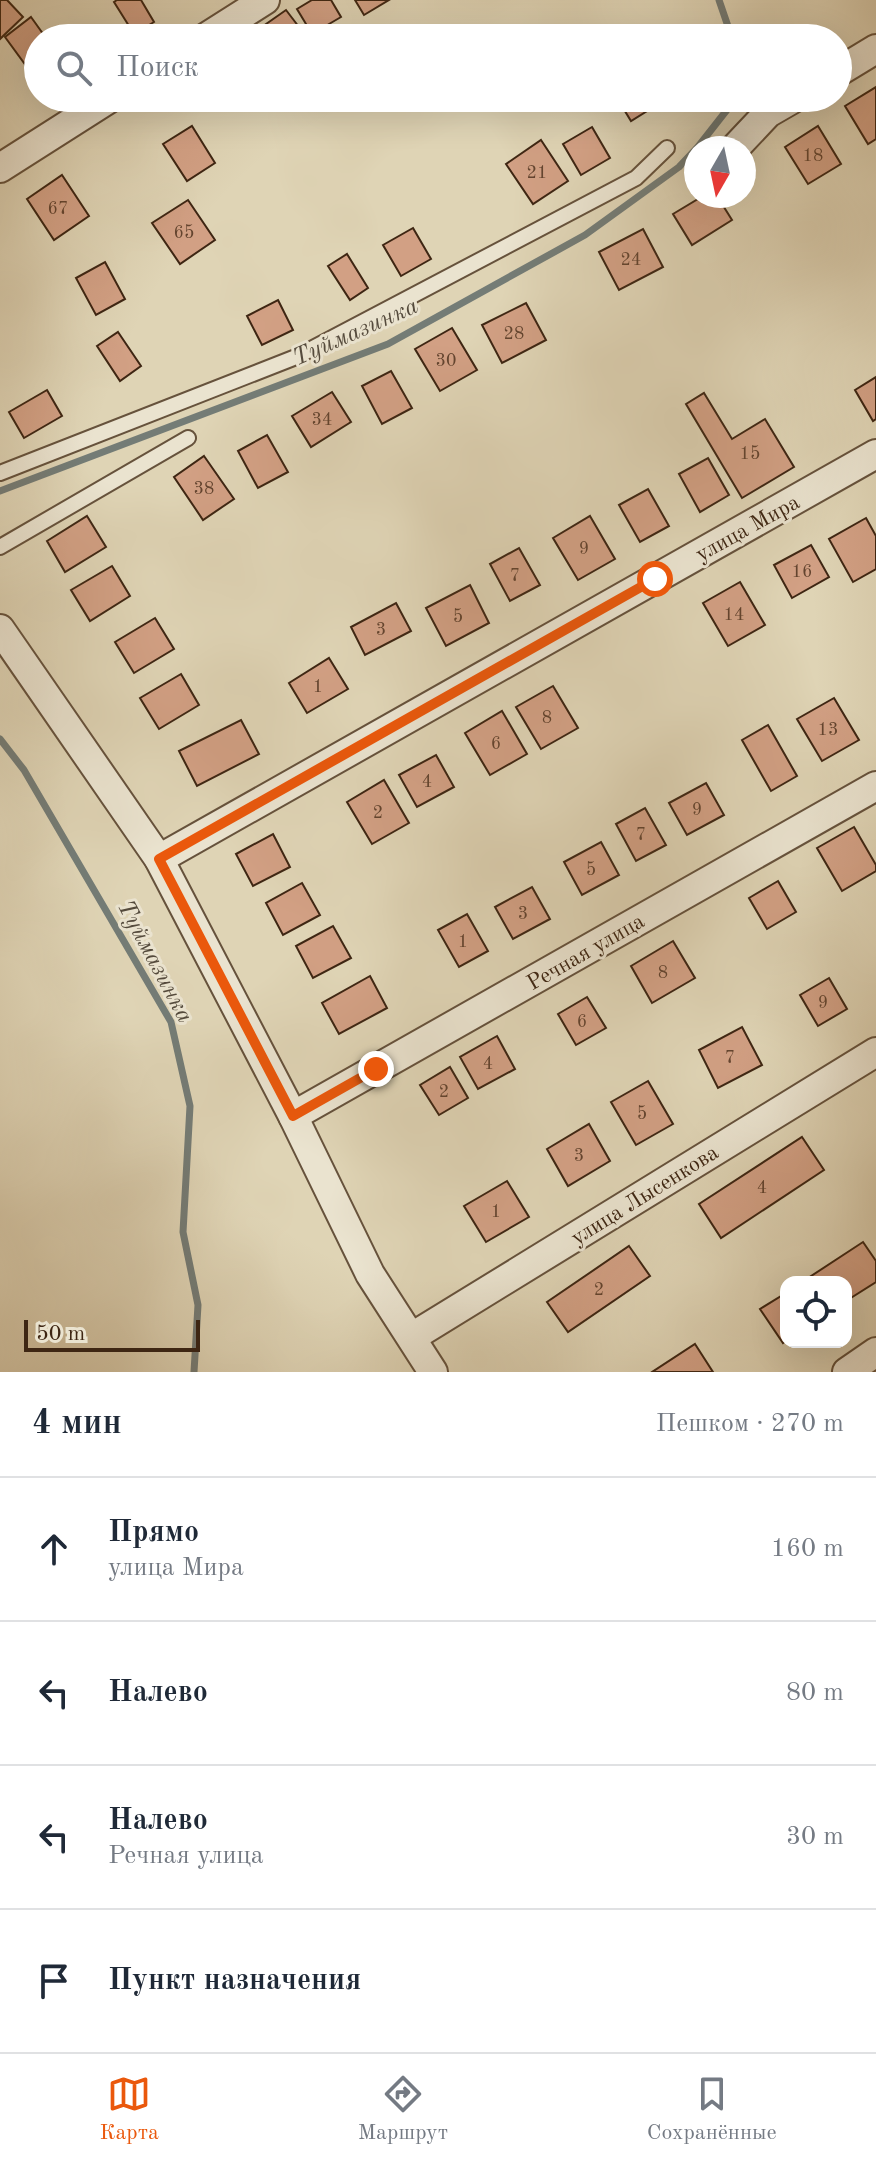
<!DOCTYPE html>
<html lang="ru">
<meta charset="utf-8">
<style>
body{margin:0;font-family:"Old Standard TT",serif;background:#f2f2f3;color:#1f2937}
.controls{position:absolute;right:24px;bottom:24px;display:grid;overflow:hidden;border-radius:16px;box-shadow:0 8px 32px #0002}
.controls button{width:72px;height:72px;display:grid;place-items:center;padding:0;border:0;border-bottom:2px solid #e0e1e3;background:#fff;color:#1f2937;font:40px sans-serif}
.compass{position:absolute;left:684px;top:136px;width:72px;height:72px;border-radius:50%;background:#fff;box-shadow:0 8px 32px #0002;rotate:189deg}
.scale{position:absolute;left:24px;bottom:20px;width:176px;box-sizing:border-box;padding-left:8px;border:4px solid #3e2613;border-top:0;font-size:22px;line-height:28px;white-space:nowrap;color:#3e2613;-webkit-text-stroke:6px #eae3cf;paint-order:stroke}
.stop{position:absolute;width:24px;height:24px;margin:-18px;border:6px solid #ea580c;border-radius:50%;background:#fff}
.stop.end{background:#ea580c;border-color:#fff;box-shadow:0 2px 8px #0008}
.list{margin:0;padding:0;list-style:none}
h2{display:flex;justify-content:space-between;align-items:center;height:104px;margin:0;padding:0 32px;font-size:34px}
h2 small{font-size:26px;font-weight:400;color:#747a83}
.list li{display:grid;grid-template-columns:52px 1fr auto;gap:24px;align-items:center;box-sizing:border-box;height:144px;padding:0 32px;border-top:2px solid #e0e1e3}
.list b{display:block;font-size:30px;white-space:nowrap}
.list p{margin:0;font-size:26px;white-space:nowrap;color:#747a83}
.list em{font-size:26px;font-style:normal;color:#747a83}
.icon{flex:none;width:44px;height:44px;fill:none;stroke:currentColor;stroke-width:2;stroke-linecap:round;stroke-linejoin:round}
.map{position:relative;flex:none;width:876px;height:1372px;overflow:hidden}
.search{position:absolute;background:#fff;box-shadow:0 8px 32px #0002;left:24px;right:24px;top:24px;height:88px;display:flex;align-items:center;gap:20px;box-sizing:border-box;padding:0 28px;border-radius:44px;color:#747a83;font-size:30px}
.sheet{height:680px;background:#fff}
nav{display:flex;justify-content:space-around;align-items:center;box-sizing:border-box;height:112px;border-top:2px solid #e0e1e3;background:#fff;font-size:22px;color:#747a83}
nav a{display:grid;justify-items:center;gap:4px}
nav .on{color:#ea580c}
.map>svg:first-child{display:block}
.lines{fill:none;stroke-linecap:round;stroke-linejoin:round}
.stream{stroke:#747c76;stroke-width:7}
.building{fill:#d2a084;stroke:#3e2613;stroke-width:2}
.lane-casing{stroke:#66523c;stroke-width:18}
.street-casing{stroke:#66523c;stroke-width:32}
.lane{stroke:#eae3cf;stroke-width:14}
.street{stroke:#eae3cf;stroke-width:28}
.route{stroke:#ea580c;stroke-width:10}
.labels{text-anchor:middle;stroke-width:6;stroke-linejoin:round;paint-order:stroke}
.number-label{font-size:18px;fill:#63442f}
.street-label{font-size:22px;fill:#3e2613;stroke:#eae3cf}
.water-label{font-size:24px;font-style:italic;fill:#544a3c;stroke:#eae3cf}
</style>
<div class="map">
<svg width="876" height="1372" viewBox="0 0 876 1372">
<rect width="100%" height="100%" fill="#dfd4b5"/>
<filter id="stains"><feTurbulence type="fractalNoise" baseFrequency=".0025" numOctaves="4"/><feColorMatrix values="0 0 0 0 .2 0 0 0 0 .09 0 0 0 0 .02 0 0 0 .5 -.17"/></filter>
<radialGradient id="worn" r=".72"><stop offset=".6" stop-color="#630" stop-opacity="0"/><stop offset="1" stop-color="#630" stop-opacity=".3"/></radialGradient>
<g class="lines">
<!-- stream -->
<g class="stream">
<path d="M719,0L732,38"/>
<path d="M697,148L730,106L731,98"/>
<path d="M0,491L388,344L585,235L679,167L696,149"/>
<path d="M0,739L24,770L171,1022L190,1106L183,1232L198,1305L194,1372"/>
</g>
</g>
<!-- building -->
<g class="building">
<path d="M0,0H7L23,17L0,39Z"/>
<path d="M117,0H141L154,22L134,34L114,2Z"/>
<path d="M312,0H331L341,17L312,34L297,9Z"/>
<path d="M355,0H389L364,15Z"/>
<path d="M286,10L302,31L292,38H266L259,29Z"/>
<path d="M31,17L46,38H38V59L27,67L5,37Z"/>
<path d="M876,87V139L868,144L845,106Z"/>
<path d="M617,98H657L660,103L631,121Z"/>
<path d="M192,126L215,163L187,181L163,144Z"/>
<path d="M818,126L841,164L808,184L785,147Z"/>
<path d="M592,127L610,158L581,175L563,144Z"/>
<path d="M541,140L568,181L533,204L506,164Z"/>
<path d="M62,175L89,216L54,240L27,199Z"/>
<path d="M703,196H717L732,220L692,245L673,214Z"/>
<path d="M188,200L215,240L180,264L152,223Z"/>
<path d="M413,228L431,259L401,276L383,245Z"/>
<path d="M643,229L663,267L619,290L599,252Z"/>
<path d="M347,254L368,288L350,300L328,266Z"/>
<path d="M105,262L125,299L96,315L76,278Z"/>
<path d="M278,300L293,330L262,345L247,316Z"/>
<path d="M526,303L546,340L502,363L482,325Z"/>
<path d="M452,328L477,370L440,391L415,349Z"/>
<path d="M118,332L141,366L120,381L97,346Z"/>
<path d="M391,371L412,408L382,424L362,386Z"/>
<path d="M876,377V419L873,421L855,390Z"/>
<path d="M47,390L62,416L24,438L9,412Z"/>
<path d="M332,392L351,422L311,447L292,416Z"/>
<path d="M704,393L732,439L765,419L794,467L742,498L686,404Z"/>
<path d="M267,435L288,472L258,488L238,451Z"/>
<path d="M204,456L234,499L203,520L174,477Z"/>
<path d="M708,458L729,495L700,512L679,474Z"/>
<path d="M648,489L669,526L640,542L619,505Z"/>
<path d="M87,516L106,547L65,572L47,541Z"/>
<path d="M590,516L615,559L578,580L553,538Z"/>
<path d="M866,518L876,536V569L853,582L829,539Z"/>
<path d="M811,545L829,577L792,598L774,565Z"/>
<path d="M519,548L540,585L510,601L490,564Z"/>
<path d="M112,566L130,596L90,621L71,590Z"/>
<path d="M740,582L765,625L728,646L703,603Z"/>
<path d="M470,585L489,623L446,646L426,608Z"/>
<path d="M396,603L411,631L365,655L351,627Z"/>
<path d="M155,618L174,649L134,673L115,642Z"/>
<path d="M329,658L348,689L307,713L289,683Z"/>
<path d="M181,674L199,705L159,729L140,698Z"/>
<path d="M553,686L578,728L541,749L516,707Z"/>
<path d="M834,698L859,740L822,761L797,719Z"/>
<path d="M502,711L527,754L490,775L465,733Z"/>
<path d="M241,720L259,754L197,786L179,751Z"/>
<path d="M768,725L797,776L771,791L742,740Z"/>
<path d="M436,755L454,787L417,807L399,775Z"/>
<path d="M384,780L409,823L372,844L347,802Z"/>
<path d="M706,783L724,815L687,835L669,803Z"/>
<path d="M645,808L666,845L636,861L616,824Z"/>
<path d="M854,827L876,865V871L842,891L817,848Z"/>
<path d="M273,834L290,867L253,886L236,854Z"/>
<path d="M601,842L619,875L582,895L564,862Z"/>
<path d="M778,881L796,912L767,929L749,898Z"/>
<path d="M302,883L320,915L283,935L266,903Z"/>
<path d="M532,887L550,919L513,939L495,907Z"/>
<path d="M467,914L488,951L459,967L438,930Z"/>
<path d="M333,926L351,958L313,978L296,946Z"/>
<path d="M673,941L695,978L652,1003L631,966Z"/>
<path d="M370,976L387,1008L339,1034L322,1003Z"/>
<path d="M829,978L847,1009L818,1026L800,995Z"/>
<path d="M587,997L606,1028L576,1045L558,1014Z"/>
<path d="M742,1027L762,1065L718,1088L699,1050Z"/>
<path d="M497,1036L515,1069L478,1089L460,1057Z"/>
<path d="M450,1067L468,1098L439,1115L420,1085Z"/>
<path d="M648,1081L673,1124L636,1145L611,1102Z"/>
<path d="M589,1124L610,1161L568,1186L547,1149Z"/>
<path d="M802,1137L824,1170L721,1238L699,1204Z"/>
<path d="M507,1181L529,1217L486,1242L464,1206Z"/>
<path d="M863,1242L876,1261V1282L846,1301V1282H802Z"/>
<path d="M629,1246L650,1276L568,1332L547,1302Z"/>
<path d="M786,1293V1341L783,1343L760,1309Z"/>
<path d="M695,1344L713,1372H652Z"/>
</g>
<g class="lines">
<defs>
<g id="lane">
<path d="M0,473L296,357L636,178L667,148"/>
<path d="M0,547L188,438"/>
</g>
<g id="street">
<path d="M205,38L265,0"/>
<path d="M838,72L876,49"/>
<path d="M735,148L768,113L794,98"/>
<path d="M0,168L110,98"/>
<path d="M0,629L159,859L293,1116L370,1274L433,1372"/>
<path d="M159,859L876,454"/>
<path d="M293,1116L876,786"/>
<path d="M412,1337L876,1052"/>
<path d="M847,1372L876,1352"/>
</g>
</defs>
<!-- lane casing -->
<use href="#lane" class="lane-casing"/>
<!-- street casing -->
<use href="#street" class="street-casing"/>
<!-- lane -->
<use href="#lane" class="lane"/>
<!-- street -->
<use href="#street" class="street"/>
</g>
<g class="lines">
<!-- route -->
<path class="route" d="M376,1069L293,1116L159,859L655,579"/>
</g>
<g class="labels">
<!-- number labels -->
<g class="number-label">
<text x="813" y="161">18</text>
<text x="537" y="178">21</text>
<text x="58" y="214">67</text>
<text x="184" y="238">65</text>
<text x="631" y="265">24</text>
<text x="514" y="339">28</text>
<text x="446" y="366">30</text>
<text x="322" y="425">34</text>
<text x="750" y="459">15</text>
<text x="204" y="494">38</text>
<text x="584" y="554">9</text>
<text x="802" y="577">16</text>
<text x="515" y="581">7</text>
<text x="734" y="620">14</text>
<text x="458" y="622">5</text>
<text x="381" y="635">3</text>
<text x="318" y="692">1</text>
<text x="547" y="723">8</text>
<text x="828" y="735">13</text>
<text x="496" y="749">6</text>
<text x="427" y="787">4</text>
<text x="697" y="815">9</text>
<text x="378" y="818">2</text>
<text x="641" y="840">7</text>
<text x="591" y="875">5</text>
<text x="523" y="919">3</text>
<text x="463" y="947">1</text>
<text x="663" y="978">8</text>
<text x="823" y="1008">9</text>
<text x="582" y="1027">6</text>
<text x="730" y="1063">7</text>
<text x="488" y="1069">4</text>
<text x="444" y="1097">2</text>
<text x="642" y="1119">5</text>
<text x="579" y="1161">3</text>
<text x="762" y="1193">4</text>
<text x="496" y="1217">1</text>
<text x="599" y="1295">2</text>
</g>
<!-- street labels -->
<g class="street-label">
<text transform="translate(747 527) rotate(-29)" y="8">улица Мира</text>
<text transform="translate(585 951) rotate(-30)" y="8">Речная улица</text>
<text transform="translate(644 1194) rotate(-32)" y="8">улица Лысенкова</text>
</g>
<!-- water labels -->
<g class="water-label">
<text transform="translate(355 331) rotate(-24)" y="8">Туймазинка</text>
<text transform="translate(156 961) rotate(62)" y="8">Туймазинка</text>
</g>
</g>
<rect width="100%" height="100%" filter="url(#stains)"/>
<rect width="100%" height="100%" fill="url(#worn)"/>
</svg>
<div class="controls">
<button><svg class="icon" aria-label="locate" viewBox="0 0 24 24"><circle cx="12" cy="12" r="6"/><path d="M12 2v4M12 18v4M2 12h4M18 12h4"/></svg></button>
</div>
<svg class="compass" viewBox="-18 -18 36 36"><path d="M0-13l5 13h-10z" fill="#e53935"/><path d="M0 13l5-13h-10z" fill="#747a83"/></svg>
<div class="scale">50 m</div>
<div class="stop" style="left:655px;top:579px"></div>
<div class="stop end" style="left:376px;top:1069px"></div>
<div class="search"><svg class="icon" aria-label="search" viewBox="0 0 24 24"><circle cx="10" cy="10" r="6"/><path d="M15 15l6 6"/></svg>Поиск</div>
</div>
<section class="sheet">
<h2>4 мин<small>Пешком · 270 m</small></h2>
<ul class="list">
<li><svg class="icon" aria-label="ahead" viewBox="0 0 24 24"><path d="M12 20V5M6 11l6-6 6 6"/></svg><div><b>Прямо</b><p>улица Мира</p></div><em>160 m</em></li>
<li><svg class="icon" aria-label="left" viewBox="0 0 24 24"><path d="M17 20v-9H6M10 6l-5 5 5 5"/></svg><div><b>Налево</b></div><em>80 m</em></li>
<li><svg class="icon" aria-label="left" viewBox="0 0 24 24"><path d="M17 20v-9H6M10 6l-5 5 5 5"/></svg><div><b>Налево</b><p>Речная улица</p></div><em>30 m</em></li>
<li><svg class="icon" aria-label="arrive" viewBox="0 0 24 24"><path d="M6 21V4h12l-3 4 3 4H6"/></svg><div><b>Пункт назначения</b></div></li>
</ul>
</section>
<nav>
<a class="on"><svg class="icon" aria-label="map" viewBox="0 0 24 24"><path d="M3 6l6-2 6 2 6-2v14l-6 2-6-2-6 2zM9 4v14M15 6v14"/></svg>Карта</a>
<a><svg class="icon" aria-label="directions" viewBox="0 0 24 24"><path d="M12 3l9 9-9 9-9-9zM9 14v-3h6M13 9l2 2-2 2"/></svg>Маршрут</a>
<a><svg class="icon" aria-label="saved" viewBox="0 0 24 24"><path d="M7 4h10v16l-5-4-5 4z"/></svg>Сохранённые</a>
</nav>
